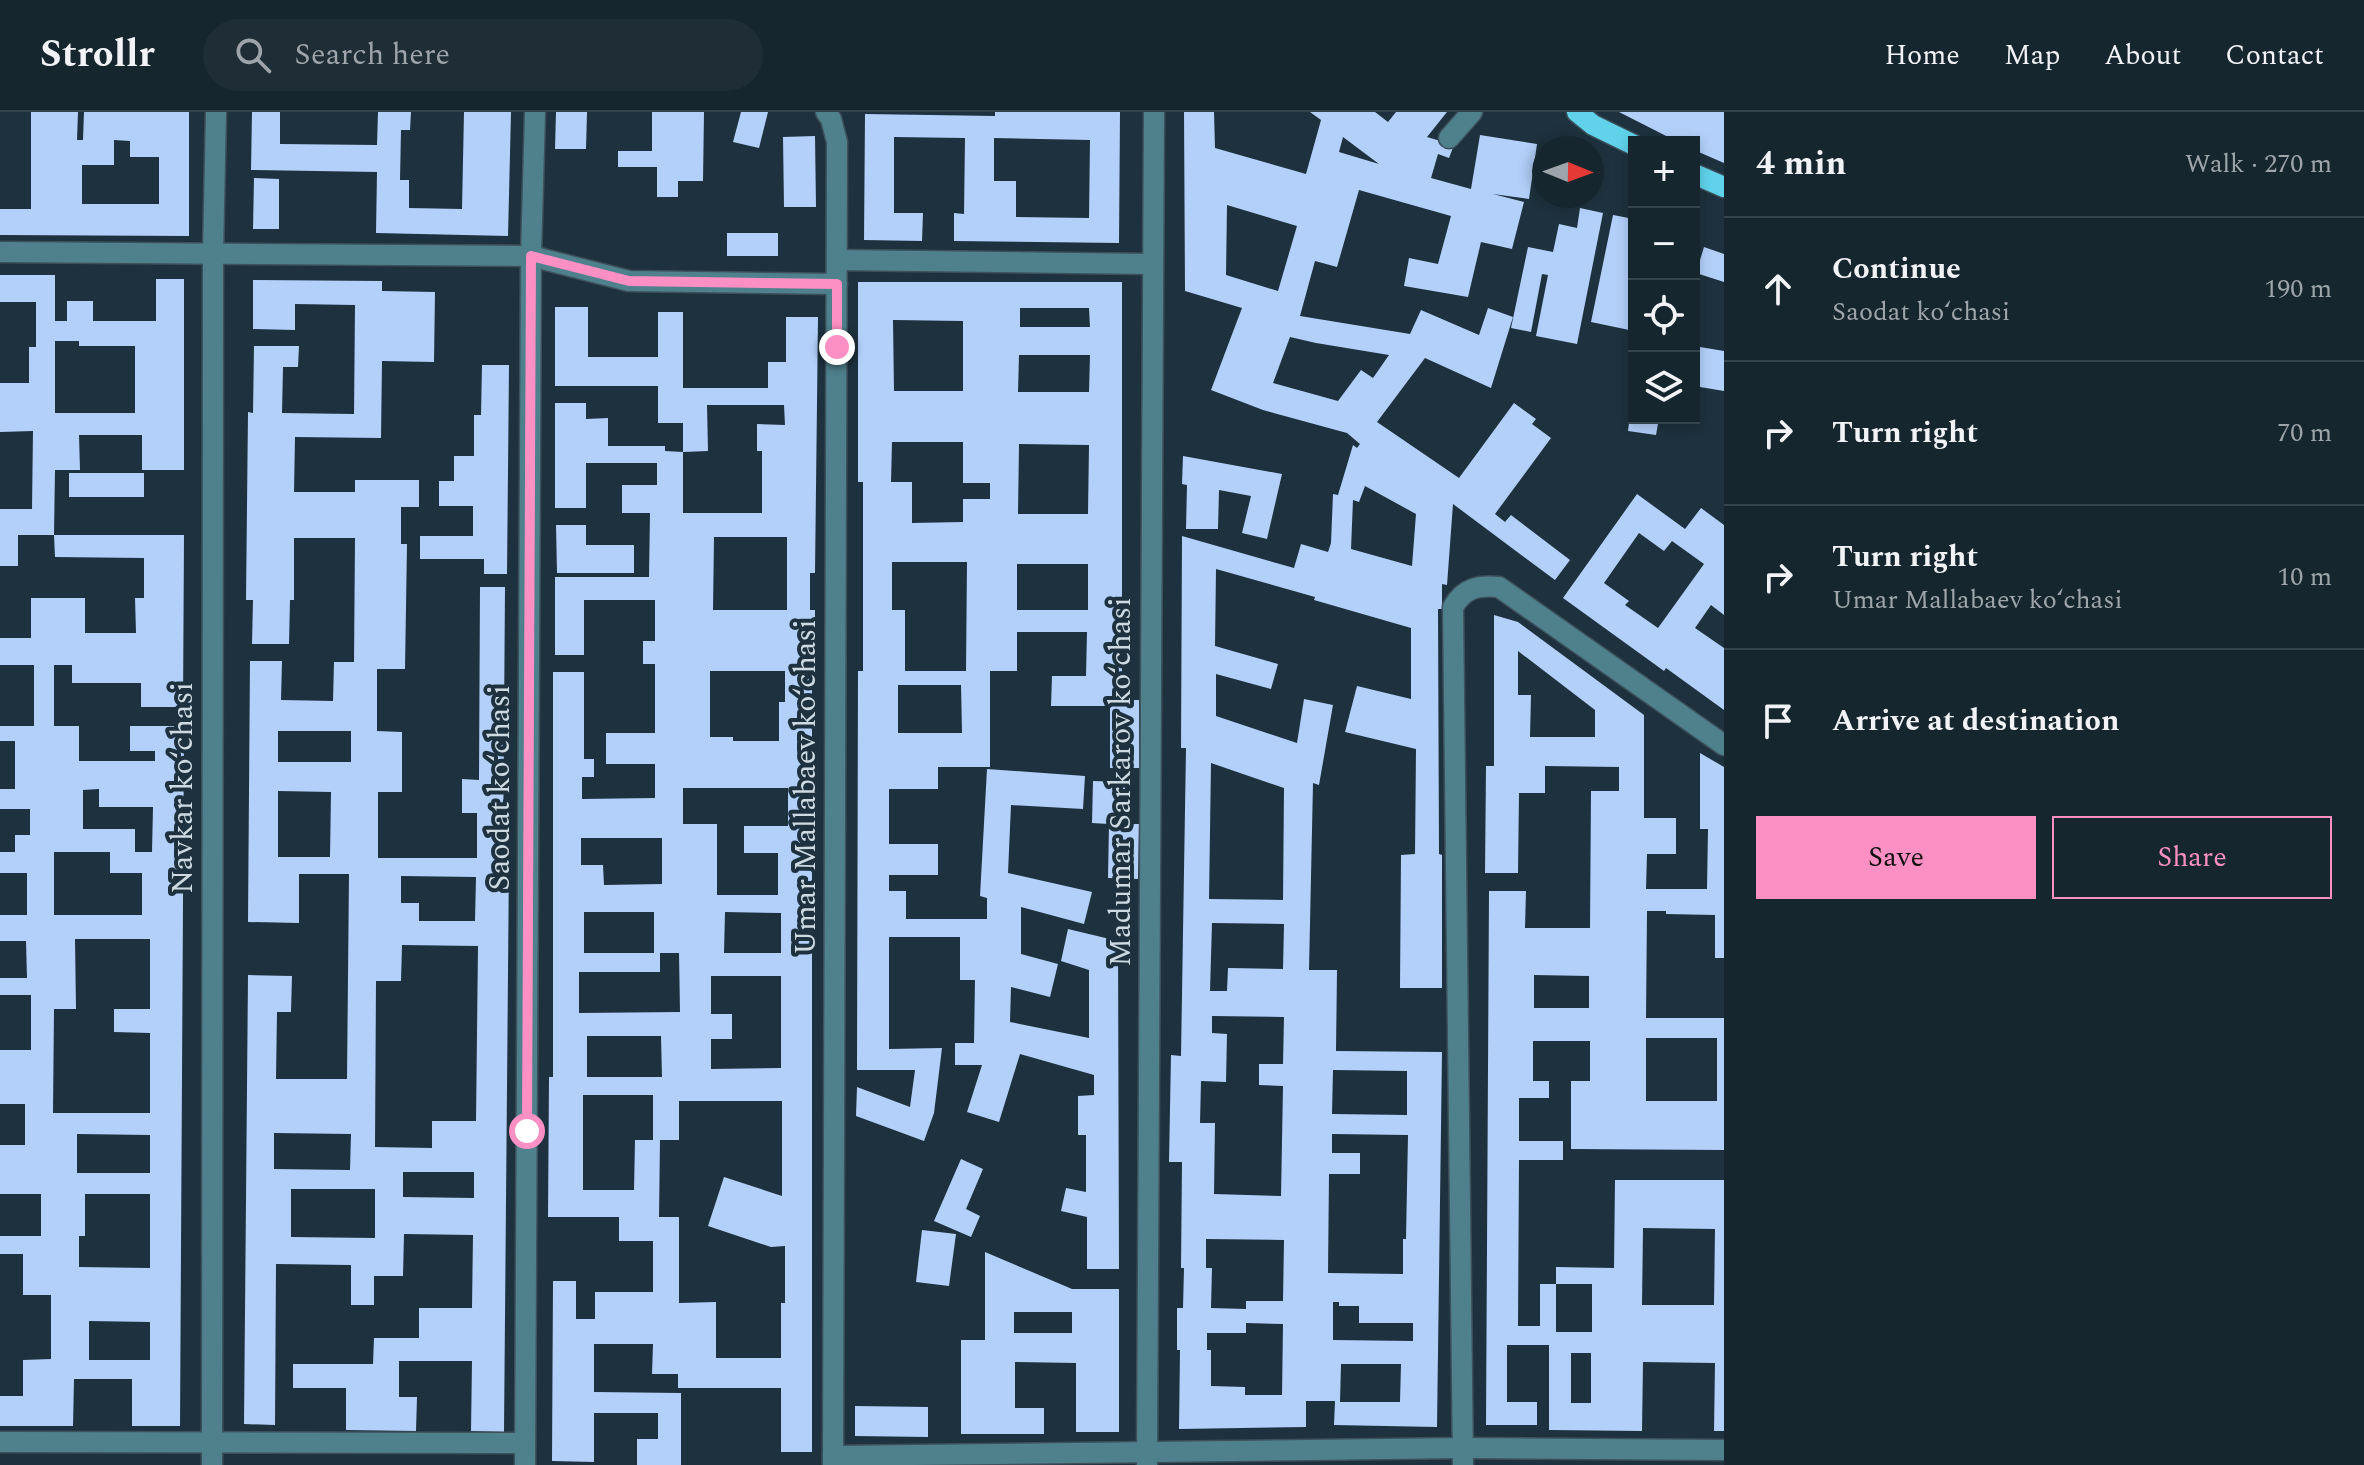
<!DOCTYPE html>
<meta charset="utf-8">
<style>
body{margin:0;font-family:Spectral,serif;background:#1f2e36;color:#f1f3f6}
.controls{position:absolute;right:24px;top:24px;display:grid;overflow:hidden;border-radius:0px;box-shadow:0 4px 12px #0003}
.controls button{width:72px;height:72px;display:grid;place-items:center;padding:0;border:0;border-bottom:2px solid #35434a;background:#16262e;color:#f1f3f6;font:40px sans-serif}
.compass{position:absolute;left:1532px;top:24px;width:72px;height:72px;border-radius:50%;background:#16262e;box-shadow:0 4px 12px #0003;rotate:91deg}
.stop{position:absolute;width:24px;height:24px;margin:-18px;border:6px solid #fc8fc3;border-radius:50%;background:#fff}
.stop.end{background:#fc8fc3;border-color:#fff;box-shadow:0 2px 8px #0008}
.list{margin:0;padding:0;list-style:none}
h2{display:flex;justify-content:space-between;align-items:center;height:104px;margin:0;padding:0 32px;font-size:34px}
h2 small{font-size:26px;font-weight:400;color:#9ea5aa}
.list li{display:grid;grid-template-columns:52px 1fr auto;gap:24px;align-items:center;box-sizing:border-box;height:144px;padding:0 32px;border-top:2px solid #35434a}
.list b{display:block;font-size:30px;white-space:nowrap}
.list p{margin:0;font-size:26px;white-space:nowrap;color:#9ea5aa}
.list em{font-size:26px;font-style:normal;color:#9ea5aa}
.actions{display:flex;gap:16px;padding:24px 32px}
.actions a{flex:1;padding:18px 0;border:2px solid #fc8fc3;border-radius:0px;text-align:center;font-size:28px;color:#fc8fc3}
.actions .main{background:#fc8fc3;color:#111}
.icon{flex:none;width:44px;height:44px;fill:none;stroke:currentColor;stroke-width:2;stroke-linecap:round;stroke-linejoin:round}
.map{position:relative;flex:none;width:1724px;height:1353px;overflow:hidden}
header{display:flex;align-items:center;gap:48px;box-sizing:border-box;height:112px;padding:0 40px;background:#16262e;border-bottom:2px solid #35434a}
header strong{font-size:38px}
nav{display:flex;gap:44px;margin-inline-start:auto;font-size:28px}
.search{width:560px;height:72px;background:#1f2e36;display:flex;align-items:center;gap:20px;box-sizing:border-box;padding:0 28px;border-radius:44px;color:#9ea5aa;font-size:30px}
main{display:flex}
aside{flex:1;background:#16262e}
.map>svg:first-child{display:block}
.building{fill:#b3d0fa;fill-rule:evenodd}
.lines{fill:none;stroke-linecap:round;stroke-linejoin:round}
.minor-casing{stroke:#3d505c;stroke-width:23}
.major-casing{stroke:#3d505c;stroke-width:23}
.minor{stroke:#4e818c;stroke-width:20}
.major{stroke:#60d3ea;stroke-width:20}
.route{stroke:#fc8fc3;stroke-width:10}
.labels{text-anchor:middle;stroke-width:8;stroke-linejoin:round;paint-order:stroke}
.street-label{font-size:30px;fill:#cedae2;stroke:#1d323e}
</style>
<header>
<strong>Strollr</strong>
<div class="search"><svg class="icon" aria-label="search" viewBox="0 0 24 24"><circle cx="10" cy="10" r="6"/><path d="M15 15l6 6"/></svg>Search here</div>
<nav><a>Home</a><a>Map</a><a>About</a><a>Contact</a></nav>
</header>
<main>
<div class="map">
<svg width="1724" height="1353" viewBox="0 0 1724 1353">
<rect width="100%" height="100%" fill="#1d323e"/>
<!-- building -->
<g class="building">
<path d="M31,0H78L77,28H83L84,0H189V124L0,123V97H31ZM114,28L130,29V45H159V92H82V53H114Z"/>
<path d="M252,0H280V32L377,33L378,0H411L410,18H401L400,68H409V96L462,97L464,0H511L508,124L376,121L377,60L251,58Z"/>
<path d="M556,0H587L586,37H555Z"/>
<path d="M652,0H704L703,69H678V85H657V55H618V39H652Z"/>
<path d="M741,0H768L759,36L733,30Z"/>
<path d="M995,0H1120L1119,131L954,129V101L964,102L965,26L894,25V101H923L922,129L864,128L865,2L995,4ZM994,26L1090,28L1089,106L1016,105V69H994Z"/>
<path d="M1184,0H1214L1215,36L1306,62L1321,8L1310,0H1375L1388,10L1396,0H1447L1427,25L1454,33L1449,46L1438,42L1431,66L1471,77L1480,23L1537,32L1529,87L1493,82L1524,90L1512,137L1481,130L1468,185L1404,174L1409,146L1438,152L1451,104L1359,78L1337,155L1315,149L1300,204L1410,222L1421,198L1479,223L1488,196L1513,205L1491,276L1425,246L1377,310L1459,366L1514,291L1536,307L1532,312L1551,326L1495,402L1505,410L1511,403L1570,448L1555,468L1453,392L1447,473L1442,472V497H1438L1439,742L1442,743V876H1400L1401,743L1415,742L1416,637L1345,620L1357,574L1411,587V516L1314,488L1315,485L1216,457L1215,534L1278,552L1271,577L1216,562V604L1297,631L1304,587L1333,593L1319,673L1313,671L1309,858H1337L1336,939L1442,940L1437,1315L1334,1313L1335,1289H1306V1315L1179,1317L1180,1238H1177V1196H1183L1184,1156H1181L1182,1050H1169L1171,943L1181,944L1186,636H1181L1182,424L1294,456L1301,432L1328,440L1331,431L1333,382L1338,383L1353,333L1357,336L1360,332L1347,321L1263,298L1211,278L1242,196L1185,179ZM1343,25L1379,52L1339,40ZM1227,93L1297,114L1278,179L1226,163ZM1290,225L1316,231L1389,243L1373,266L1361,258L1338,289L1273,271ZM1365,374L1416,402L1412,454L1351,437L1353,388L1359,390ZM1211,651L1284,676L1283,788L1209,787ZM1212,811L1284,812L1283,857L1228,856L1227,879H1210ZM1212,904L1284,905L1283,952H1259V973L1283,974L1281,1084L1214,1082L1215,1011H1200L1201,969L1226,970L1227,922L1212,921ZM1333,958L1407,959V1003L1332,1002ZM1332,1022L1408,1023L1406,1127H1403V1162L1328,1161L1329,1062H1360V1041H1332ZM1206,1127L1284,1128L1283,1189H1246V1197L1211,1196L1212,1156H1206ZM1333,1190H1339V1194H1359V1211H1413V1229L1333,1228ZM1246,1211L1283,1212L1282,1283H1245V1275L1211,1274V1238H1207V1221H1246ZM1341,1252H1401L1400,1290H1340Z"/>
<path d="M1619,0H1724V51L1694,38V30H1678Z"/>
<path d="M815,24L816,95H784L783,25Z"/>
<path d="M254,66L279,67V117H253Z"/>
<path d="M1580,96L1603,101L1577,232L1536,224L1548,163L1542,162L1531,220L1511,216L1528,135L1553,140L1559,112L1577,116Z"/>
<path d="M1613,103L1634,107V219L1591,210Z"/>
<rect x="727" y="121" width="51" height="23"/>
<path d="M1704,135L1724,142V170L1696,161Z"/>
<path d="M0,163H55V209H67V189H93V209H156V167H184V358H142V323H79L80,358H55L54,423H18V454H0V397H32L33,319L0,320V271H29V235H36V190H0ZM55,229H79V234H135V301H55Z"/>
<path d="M253,168L382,169V179L435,180L434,250L382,249L381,326L295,325L294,380H355V368H419V395H401V432H407L405,557H377V619L402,620V680H378V746H477V701H462V667L479,668L480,475H505L503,747L509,746L504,1320L471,1319L472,1249H399V1285H417L416,1319L346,1318V1276H293V1252H373L374,1226H419V1196H472L473,1123L404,1122L403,1164H374V1193H351V1153L276,1152L275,1313L244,1312L248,863L292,864L291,900H277L276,967H347L349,762H299V811L248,810L250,549H282L281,588L333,589L334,550H354L355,426H294V488H290L289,532H252L253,488H246L248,300L253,301L254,234H299L298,255H283L282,301L354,302L355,193L295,192V218L253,217ZM278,619H351V650H278ZM278,679L331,680L330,745H278ZM401,764L476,765L475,809H419V791H401ZM402,833L478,834L476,1009H432V1036L375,1035L376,869H401ZM274,1021L351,1022L350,1058L274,1057ZM403,1060H474V1086L403,1085ZM291,1077H375V1126L291,1125Z"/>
<path d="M858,170H1122V588H1139V656H1110V594H1051L1052,564H1086L1087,520H1017V559H990V655H938V677H889V732H938V763H889V779H906V807H987V786L980,784L987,657L1085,664L1083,697L1011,693L1008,761L1092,780L1084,812L1021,795V842L1058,852L1050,885L1011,875L1010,910L1089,926V858L1061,849L1068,817L1118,829L1119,1157H1087V1105L1061,1099L1066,1076L1086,1080V1023H1078V984L1094,983V963L1020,942L999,1010L967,1000L982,953H955V931H974L975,868H960V825H889V937L942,936L934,1001L924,1029L856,1004L857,975L910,995L915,958H857L858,559H863V370H858ZM1020,196H1089L1090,215H1020ZM893,208L963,209V279H894ZM1019,243H1090L1089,280H1018ZM892,330H963V371H990V387H963V410L912,411V370H891ZM1019,332L1089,333L1088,402H1018ZM892,450H967L966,559H905V498H892ZM1017,452H1088V498H1017ZM898,573H961L962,621H898Z"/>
<path d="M555,195H588V245H658V200H683V276H768V250H786V205H818L815,461H810V498H815V529H812V1340H781V1276H678V1262H652L653,1232H594V1280L681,1281V1353H637V1327H658V1301H594V1350L552,1349L553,1169H576V1207H595V1180H653V1129H619V1105H548L549,965H553V560H584V647H594V665H582V687L655,686V652H606V621H655V552H643V529H655V488H584V543H555V465H649L650,401H622V373H657V351H586V396H555V291H586V307L608,306V334H665V339L683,340V401H762V339H757V312L785,313L784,293H707L708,339L683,340V311H658V274H555ZM714,425H787V498H713ZM710,559H785V590H779V629H733V625H710ZM683,676H788V714H744V741H778V783H717V712H683ZM581,726H662V772L604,773L603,753H581ZM584,800H654V841H584ZM725,800L781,801V841H724ZM660,841H679L680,900L579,901V860H660ZM711,864H781V956L711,957V927H732V902H711ZM587,924H661L662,965H587ZM583,983H653V1028H635L634,1078H583ZM679,989H782V1084L724,1065L708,1114L771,1135L785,1134V1191H781V1246H716V1190L679,1191V1105H659L660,1028H679Z"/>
<path d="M1694,234L1724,239V279L1694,274Z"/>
<path d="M482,253H509L507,462H484V447H420V424H473V394H439V369H454V344H474V303H481Z"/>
<path d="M1632,287H1634V306H1659L1656,323L1628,319Z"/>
<path d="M1183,344L1282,362L1267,427L1242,421L1251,384L1219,378L1218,417H1186L1187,373L1182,372Z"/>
<rect x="69" y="361" width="75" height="24"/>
<path d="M1637,382L1685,417L1701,396L1724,413V503L1711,493L1695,516L1724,536V598L1666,556L1664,559L1563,486ZM1639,421L1664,439L1672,429L1704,452L1658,516L1625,493L1629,489L1604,471Z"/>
<path d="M556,413H586V433H634V461H557Z"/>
<path d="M54,423H184L183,595H141V571H72V553H54V614H79V649H155V639H130V614H184L180,1314H132V1267H74L73,1314H0V1284H23V1248L51,1247V1183H23V1142H0V1124H41V1082H0V1033H25V992H0V938H31V883H0V866H27L26,829H0V803H27V761H0V740H15V723H30V697H0V677H15V629H0V614H34V553H0V526H31V486H85V521H136L135,486H144V446L55,445ZM99,677V695H153L152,740H135V717H83V678ZM54,740H110V761H142V803H54ZM75,827H150V897H114V920L150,921V1001H53L54,897H76ZM77,1022L150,1023V1061H77ZM85,1082H150V1156L79,1155V1124H85ZM89,1209L150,1210V1248H89Z"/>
<path d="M1494,503L1518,510L1644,603V706H1676V742H1647L1646,777H1707L1708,717H1700V641L1724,655V846H1715V803L1666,802V799H1647L1646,906H1724V1038L1571,1037V969H1590V929H1533V969H1549V986H1519V1029H1563V1048H1519L1518,1214H1540V1172H1556V1220H1592V1172H1556V1155L1614,1156L1615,1068H1724V1319H1714L1715,1251L1643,1250L1642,1319L1549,1318V1233H1507V1290H1537V1313H1486L1489,779H1526L1525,816H1590L1591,679H1619V655L1545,654V681H1519L1518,761H1485L1486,654H1494ZM1518,539L1595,598V625H1530L1531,583H1518ZM1534,863L1589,864V896H1534ZM1646,926H1717V989H1646ZM1643,1116L1715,1117L1714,1193H1642ZM1571,1241H1591V1291H1571Z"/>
<path d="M1093,669L1125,670L1124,712H1139L1138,767L1108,766L1109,712L1092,711Z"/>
<path d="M961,1047L983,1057L966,1097L980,1104L971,1125L934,1109Z"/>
<path d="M922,1118L956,1122L949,1174L916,1170Z"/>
<path d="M985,1140L1072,1177H1119V1320H1076V1251L1015,1250V1296H1044V1322H961V1228H985ZM1014,1200H1072V1221H1014Z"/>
<path d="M855,1294L928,1295V1325L855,1324Z"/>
</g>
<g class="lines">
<defs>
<g id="minor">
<path d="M826,0L831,7L837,30L833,1353"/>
<path d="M1449,26L1472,0"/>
<path d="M0,140L531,144L629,169L837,172"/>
<path d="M837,148L1152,152"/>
<path d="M0,1330L525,1331"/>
<path d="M833,1344L1463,1336L1724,1338"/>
<path d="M212,1353L213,142L216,0"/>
<path d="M525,1353L531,144L535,0"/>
<path d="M1147,1353L1154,0"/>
<path d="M1463,1353L1453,495C1464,476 1478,473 1499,475L1724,633"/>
</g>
<g id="major">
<path d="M1577,0L1593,13L1634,33"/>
<path d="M1694,62L1724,75"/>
</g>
</defs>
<!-- minor casing -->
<use href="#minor" class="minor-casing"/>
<!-- major casing -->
<use href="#major" class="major-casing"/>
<!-- minor -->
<use href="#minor" class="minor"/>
<!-- major -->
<use href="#major" class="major"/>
</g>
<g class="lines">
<!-- route -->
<path class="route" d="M527,1019L531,144L629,169L837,172V235"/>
</g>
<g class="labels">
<!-- street labels -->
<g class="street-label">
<text transform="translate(1120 670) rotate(-90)" y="10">Madumar Sarkarov koʻchasi</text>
<text transform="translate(805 675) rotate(-90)" y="10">Umar Mallabaev koʻchasi</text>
<text transform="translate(182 676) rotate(-90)" y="10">Navkar koʻchasi</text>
<text transform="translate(499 676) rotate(-90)" y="10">Saodat koʻchasi</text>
</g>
</g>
</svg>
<div class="controls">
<button>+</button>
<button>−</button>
<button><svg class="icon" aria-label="locate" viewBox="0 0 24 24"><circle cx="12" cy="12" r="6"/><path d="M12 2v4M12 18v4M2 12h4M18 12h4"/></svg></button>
<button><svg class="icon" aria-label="layers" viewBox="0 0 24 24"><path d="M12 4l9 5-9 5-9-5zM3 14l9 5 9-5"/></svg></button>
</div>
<svg class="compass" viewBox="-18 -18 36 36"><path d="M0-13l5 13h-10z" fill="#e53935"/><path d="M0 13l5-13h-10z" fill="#9ea5aa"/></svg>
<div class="stop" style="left:527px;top:1019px"></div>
<div class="stop end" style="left:837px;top:235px"></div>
</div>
<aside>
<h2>4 min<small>Walk · 270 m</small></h2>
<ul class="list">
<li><svg class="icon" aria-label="ahead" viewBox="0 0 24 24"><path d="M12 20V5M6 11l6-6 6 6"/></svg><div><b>Continue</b><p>Saodat koʻchasi</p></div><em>190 m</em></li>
<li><svg class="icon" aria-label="right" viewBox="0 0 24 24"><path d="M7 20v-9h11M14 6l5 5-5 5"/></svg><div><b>Turn right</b></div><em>70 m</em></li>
<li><svg class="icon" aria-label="right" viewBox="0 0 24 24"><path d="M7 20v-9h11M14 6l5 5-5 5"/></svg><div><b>Turn right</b><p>Umar Mallabaev koʻchasi</p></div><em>10 m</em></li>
<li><svg class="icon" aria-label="arrive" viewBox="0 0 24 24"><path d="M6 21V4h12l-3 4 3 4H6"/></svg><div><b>Arrive at destination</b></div></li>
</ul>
<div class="actions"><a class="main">Save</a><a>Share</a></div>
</aside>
</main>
